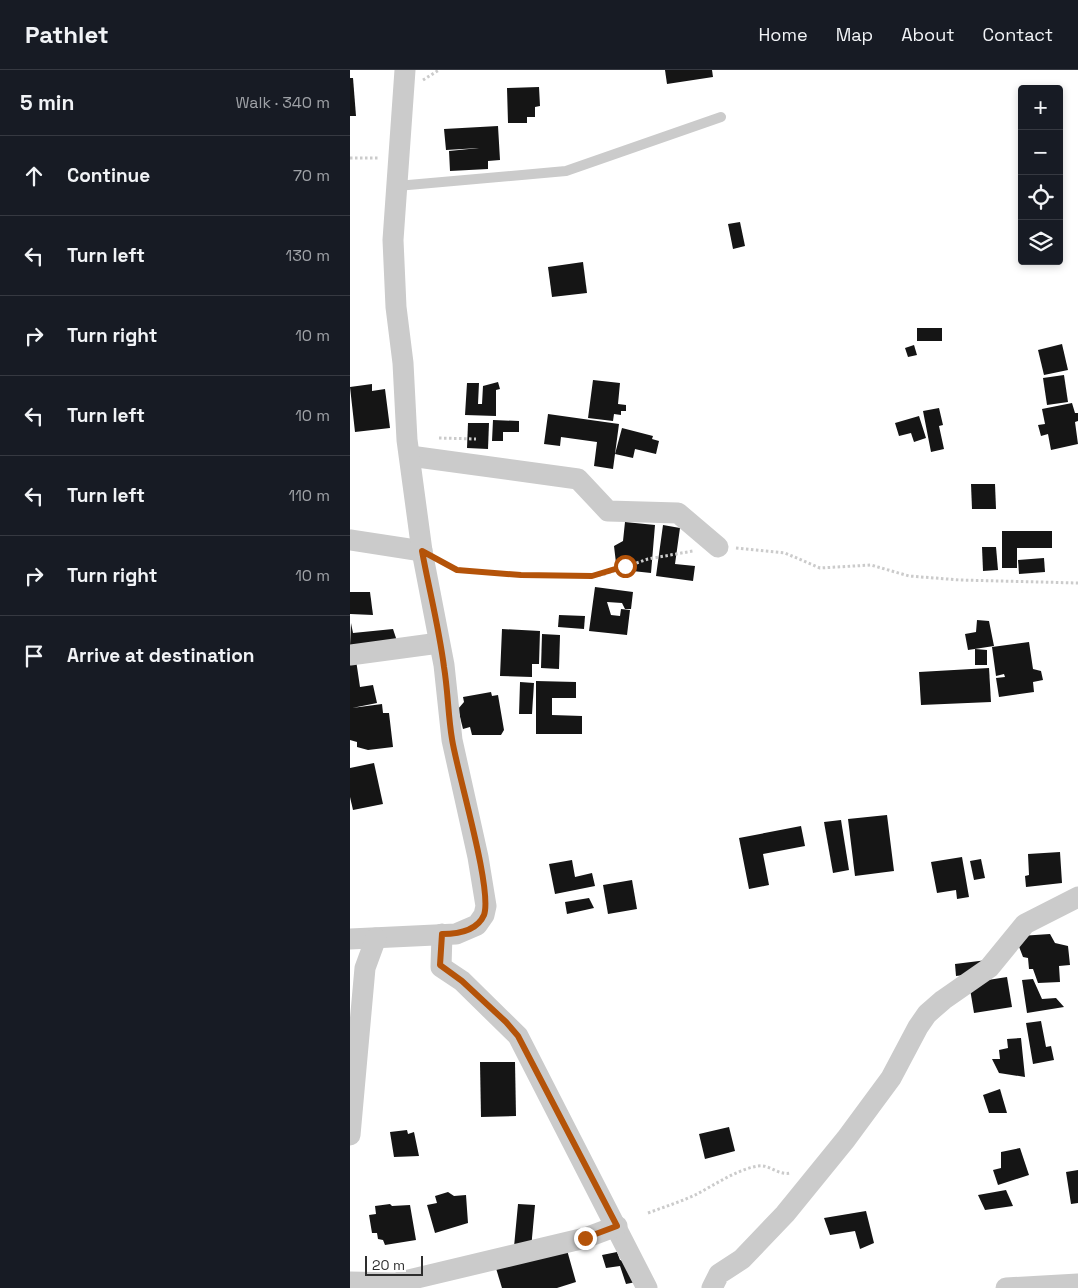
<!DOCTYPE html>
<meta charset="utf-8">
<style>
body{margin:0;font-family:"Space Grotesk",sans-serif;background:#242831;color:#f1f3f6}
.controls{position:absolute;right:15px;top:15px;display:grid;overflow:hidden;border-radius:5px;box-shadow:0 2px 8px #0003}
.controls button{width:45px;height:45px;display:grid;place-items:center;padding:0;border:0;border-bottom:1px solid #363941;background:#171b24;color:#f1f3f6;font:25px sans-serif}
.scale{position:absolute;left:15px;bottom:12px;width:58px;box-sizing:border-box;padding-left:5px;border:2px solid #2e2e2e;border-top:0;font-size:14px;line-height:18px;white-space:nowrap;color:#2e2e2e;-webkit-text-stroke:4px #fff;paint-order:stroke}
.stop{position:absolute;width:15px;height:15px;margin:-11px;border:4px solid #b45309;border-radius:50%;background:#fff}
.stop.end{background:#b45309;border-color:#fff;box-shadow:0 1px 5px #0008}
.list{margin:0;padding:0;list-style:none}
h2{display:flex;justify-content:space-between;align-items:center;height:65px;margin:0;padding:0 20px;font-size:21px}
h2 small{font-size:16px;font-weight:400;color:#9ea1a6}
.list li{display:grid;grid-template-columns:32px 1fr auto;gap:15px;align-items:center;box-sizing:border-box;height:80px;padding:0 20px;border-top:1px solid #363941}
.list b{display:block;font-size:19px;white-space:nowrap}
.list em{font-size:16px;font-style:normal;color:#9ea1a6}
.icon{flex:none;width:28px;height:28px;fill:none;stroke:currentColor;stroke-width:2;stroke-linecap:round;stroke-linejoin:round}
.map{position:relative;flex:none;width:728px;height:1218px;overflow:hidden}
header{display:flex;align-items:center;gap:30px;box-sizing:border-box;height:70px;padding:0 25px;background:#171b24;border-bottom:1px solid #363941}
header strong{font-size:24px}
nav{display:flex;gap:28px;margin-inline-start:auto;font-size:18px}
main{display:flex}
aside{flex:1;background:#171b24}
.map>svg:first-child{display:block}
.building{fill:#151515}
.lines{fill:none;stroke-linecap:round;stroke-linejoin:round}
.path{stroke:#cbcbcb;stroke-width:3;stroke-dasharray:2.5 2.5;stroke-linecap:butt}
.service{stroke:#cbcbcb;stroke-width:10}
.minor{stroke:#cbcbcb;stroke-width:21}
.route{stroke:#b45309;stroke-width:6}
</style>
<header>
<strong>Pathlet</strong>
<nav><a>Home</a><a>Map</a><a>About</a><a>Contact</a></nav>
</header>
<main>
<aside>
<h2>5 min<small>Walk · 340 m</small></h2>
<ul class="list">
<li><svg class="icon" aria-label="ahead" viewBox="0 0 24 24"><path d="M12 20V5M6 11l6-6 6 6"/></svg><div><b>Continue</b></div><em>70 m</em></li>
<li><svg class="icon" aria-label="left" viewBox="0 0 24 24"><path d="M17 20v-9H6M10 6l-5 5 5 5"/></svg><div><b>Turn left</b></div><em>130 m</em></li>
<li><svg class="icon" aria-label="right" viewBox="0 0 24 24"><path d="M7 20v-9h11M14 6l5 5-5 5"/></svg><div><b>Turn right</b></div><em>10 m</em></li>
<li><svg class="icon" aria-label="left" viewBox="0 0 24 24"><path d="M17 20v-9H6M10 6l-5 5 5 5"/></svg><div><b>Turn left</b></div><em>10 m</em></li>
<li><svg class="icon" aria-label="left" viewBox="0 0 24 24"><path d="M17 20v-9H6M10 6l-5 5 5 5"/></svg><div><b>Turn left</b></div><em>110 m</em></li>
<li><svg class="icon" aria-label="right" viewBox="0 0 24 24"><path d="M7 20v-9h11M14 6l5 5-5 5"/></svg><div><b>Turn right</b></div><em>10 m</em></li>
<li><svg class="icon" aria-label="arrive" viewBox="0 0 24 24"><path d="M6 21V4h12l-3 4 3 4H6"/></svg><div><b>Arrive at destination</b></div></li>
</ul>
</aside>
<div class="map">
<svg width="728" height="1218" viewBox="0 0 728 1218">
<rect width="100%" height="100%" fill="#fff"/>
<!-- building -->
<g class="building">
<path d="M315,0H362L363,7L317,14Z"/>
<path d="M0,8H3L6,46H0Z"/>
<path d="M189,17L190,36L185,37V47H177V53H158L157,18Z"/>
<path d="M148,56L150,90L138,91V99L100,101L99,81L129,78L96,80L94,59Z"/>
<path d="M390,152L395,176L383,179L378,154Z"/>
<path d="M233,192L237,223L202,227L198,197Z"/>
<rect x="567" y="258" width="25" height="13"/>
<path d="M712,274L718,300L694,305L688,280Z"/>
<path d="M564,275L567,285L558,287L555,278Z"/>
<path d="M714,305L718,332L697,335L693,308Z"/>
<path d="M243,310L270,313L268,334L276,335V341H271V345L264,344L263,351L238,348Z"/>
<path d="M148,312L150,319L146,320V346L115,345L117,313H129L128,334H132L133,316Z"/>
<path d="M22,314V321L35,319L40,358L5,362L0,317Z"/>
<path d="M722,333L725,343H728V351L725,352L728,374L701,380L698,364L691,366L688,355L695,354L692,339Z"/>
<path d="M589,338L593,355L589,356L594,379L581,382L573,341Z"/>
<path d="M198,344L269,354L263,399L244,396L247,372L211,367L210,376L194,374Z"/>
<path d="M569,346L576,368L564,372L561,363L549,366L545,353Z"/>
<path d="M143,350L169,351V362H153V371H142Z"/>
<path d="M118,353H139L138,379L117,378Z"/>
<path d="M272,358L303,366L302,369L309,371L306,384L285,379L283,388L265,384Z"/>
<path d="M621,414H645L646,439H622Z"/>
<path d="M275,452L305,455L301,503L273,500L266,493L264,476L273,471Z"/>
<path d="M313,455L330,458L325,494L345,496L343,511L306,506Z"/>
<path d="M652,461H702V478H667V498H652Z"/>
<path d="M632,477H646L648,500L633,501Z"/>
<path d="M694,488L695,502L669,504L668,490Z"/>
<path d="M245,517L283,522L281,539H275L272,533L257,532L261,545L270,546L271,539L280,540L277,565L239,561Z"/>
<path d="M0,522H20L23,545L0,544Z"/>
<path d="M209,545L235,546L234,559L208,557Z"/>
<path d="M627,550L639,551L644,576L618,580L615,564L626,562Z"/>
<path d="M1,553L3,563L43,559L48,574L0,576Z"/>
<path d="M152,559L190,561L189,594H182V607L150,606Z"/>
<path d="M192,564L210,565L209,599L191,598Z"/>
<path d="M679,572L683,599L691,601L693,610L683,612L684,622L649,627L646,608L655,607L654,604L646,606L642,577Z"/>
<path d="M625,579L637,580V595H625Z"/>
<path d="M6,590L10,617L23,615L27,633L2,638L32,634L33,643H39L43,677L18,680L7,677V672L0,670V591Z"/>
<path d="M639,598L641,632L571,635L569,602Z"/>
<path d="M186,611L226,612V628H202V645L232,646V664H186Z"/>
<path d="M170,612L184,613L182,644H169Z"/>
<path d="M141,622L142,626L148,625L154,660L151,665H122L120,657L113,659L108,639L114,632L113,627Z"/>
<path d="M24,693L33,734L3,740L0,727V698Z"/>
<path d="M537,745L544,801L505,806L498,749Z"/>
<path d="M491,750L499,800L483,803L474,752Z"/>
<path d="M451,756L455,776L413,784L419,815L399,819L389,768Z"/>
<path d="M710,782L712,813L676,817L675,806L679,805L678,784Z"/>
<path d="M612,787L619,827L607,829L606,820L587,823L581,792Z"/>
<path d="M631,789L635,808L624,810L620,791Z"/>
<path d="M222,790L225,807L242,803L245,816L205,824L199,794Z"/>
<path d="M282,810L287,839L258,844L253,815Z"/>
<path d="M239,828L244,838L217,844L215,832Z"/>
<path d="M700,864L705,873L718,876L720,895L709,896L710,912L688,913L683,899H679L678,888L673,887L668,874L670,866Z"/>
<path d="M637,890L638,902L606,906L605,894Z"/>
<path d="M657,907L662,937L624,943L619,913Z"/>
<path d="M683,909L692,929L706,928L714,937L677,943L672,910Z"/>
<path d="M691,951L696,977L701,976L704,990L683,994L676,953Z"/>
<path d="M671,968L675,1007L649,1003L642,989H650L649,980L658,978L657,969Z"/>
<path d="M130,992H165L166,1046L131,1047Z"/>
<path d="M650,1019L657,1043H639L633,1025Z"/>
<path d="M379,1057L385,1081L355,1089L349,1064Z"/>
<path d="M57,1060L58,1064L64,1062L69,1086L44,1087L40,1062Z"/>
<path d="M670,1078L679,1105L648,1115L643,1100L651,1098V1082Z"/>
<path d="M728,1100V1133L721,1134L716,1102Z"/>
<path d="M656,1120L663,1136L635,1140L628,1125Z"/>
<path d="M98,1122L104,1126L116,1125L118,1153L85,1163L77,1135L87,1133L85,1126Z"/>
<path d="M40,1134L42,1136L60,1135L66,1170L35,1175L33,1170L28,1169L27,1163H22L19,1145L26,1144L25,1136Z"/>
<path d="M168,1134L185,1135L181,1179L164,1177Z"/>
<path d="M516,1141L524,1173L510,1179L505,1161L480,1165L474,1148Z"/>
<path d="M215,1173L226,1212L207,1218H152L145,1195Z"/>
<path d="M267,1182L270,1190L280,1193L286,1212L276,1214L270,1196L256,1198L252,1185Z"/>
</g>
<g class="lines">
<!-- path -->
<g class="path">
<path d="M73,10L89,0"/>
<path d="M0,88H29"/>
<path d="M89,368L126,369"/>
<path d="M386,478L435,483L470,498L521,495L559,506L610,510L728,513"/>
<path d="M95,493C118,509 210,504 242,506L252,505L298,489L343,481"/>
<path d="M298,1143C314,1137 330,1132 345,1125C365,1115 385,1100 408,1096C420,1094 428,1106 441,1103"/>
</g>
<!-- service -->
<path class="service" d="M47,116L216,101L371,47"/>
<!-- minor -->
<g class="minor">
<path d="M60,386L228,409L258,441L328,443L368,477"/>
<path d="M0,470L72,481"/>
<path d="M0,585L89,573"/>
<path d="M92,864L91,897L112,911L168,966L297,1218"/>
<path d="M0,869L106,864L127,855L134,845L136,836L128,787L102,670L94,595L72,481L57,370L53,293L46,237L43,170L55,0"/>
<path d="M0,1065L15,898L26,868"/>
<path d="M0,1212L46,1213L235,1168L267,1156"/>
<path d="M362,1218L369,1204L392,1189L435,1144L496,1069L541,1008L568,957L577,944L593,930L639,898L675,854L728,827"/>
<path d="M656,1218L728,1214"/>
</g>
</g>
<g class="lines">
<!-- route -->
<path class="route" d="M235,1168L267,1156L168,966L156,952L112,911L90,895L92,864C107,864 127,861 134,845C143,820 107,702 102,669C98,645 98,621 94,597C89,558 79,519 72,481L107,500L171,505L242,506L275,496"/>
</g>
</svg>
<div class="controls">
<button>+</button>
<button>−</button>
<button><svg class="icon" aria-label="locate" viewBox="0 0 24 24"><circle cx="12" cy="12" r="6"/><path d="M12 2v4M12 18v4M2 12h4M18 12h4"/></svg></button>
<button><svg class="icon" aria-label="layers" viewBox="0 0 24 24"><path d="M12 4l9 5-9 5-9-5zM3 14l9 5 9-5"/></svg></button>
</div>
<div class="scale">20 m</div>
<div class="stop" style="left:275px;top:496px"></div>
<div class="stop end" style="left:235px;top:1168px"></div>
</div>
</main>
